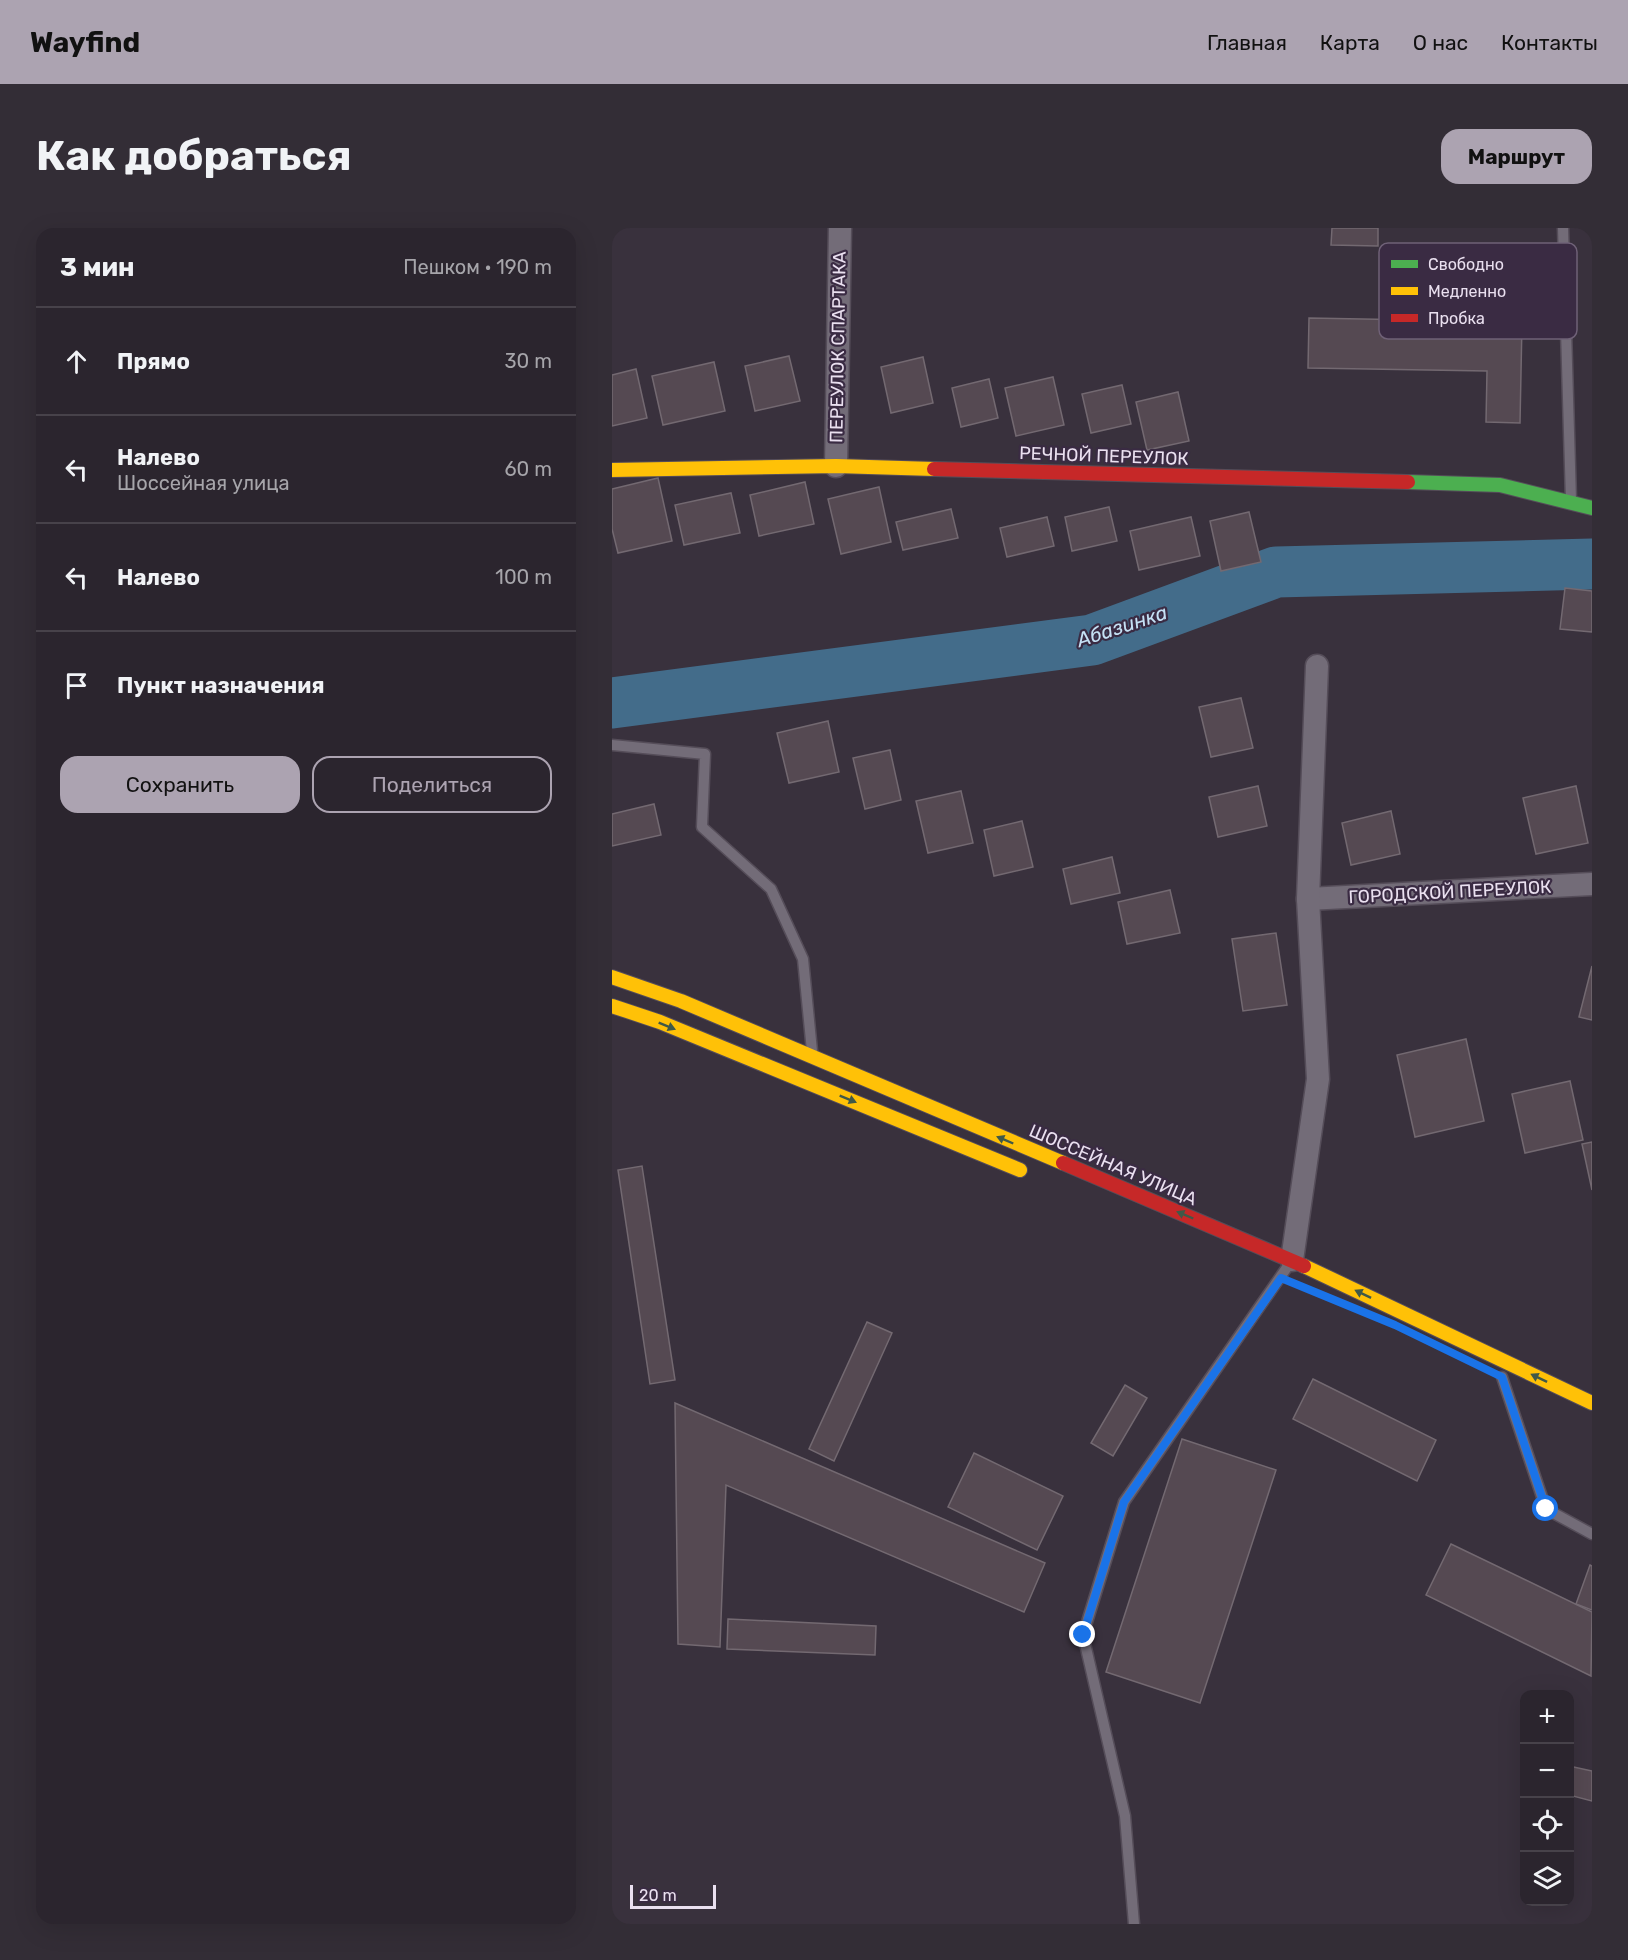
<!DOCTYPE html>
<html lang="ru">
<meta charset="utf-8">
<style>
body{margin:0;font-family:Rubik,sans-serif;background:#332d36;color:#f1f3f6}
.controls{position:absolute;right:18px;bottom:18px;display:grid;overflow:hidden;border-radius:12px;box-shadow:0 6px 24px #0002}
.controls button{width:54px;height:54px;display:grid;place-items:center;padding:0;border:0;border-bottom:2px solid #47424a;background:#2b252e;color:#f1f3f6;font:30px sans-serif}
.scale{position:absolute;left:18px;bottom:15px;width:86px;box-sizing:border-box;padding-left:6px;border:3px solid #eae0f0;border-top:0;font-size:16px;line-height:21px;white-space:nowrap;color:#eae0f0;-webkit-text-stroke:4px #3a2b43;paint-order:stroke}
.stop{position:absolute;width:18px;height:18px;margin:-14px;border:4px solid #1a73e8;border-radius:50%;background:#fff}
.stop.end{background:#1a73e8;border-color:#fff;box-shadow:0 2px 6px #0008}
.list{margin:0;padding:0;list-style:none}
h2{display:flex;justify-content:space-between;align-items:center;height:78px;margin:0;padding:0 24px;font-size:26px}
h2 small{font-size:20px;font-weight:400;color:#a6a5aa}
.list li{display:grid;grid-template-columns:39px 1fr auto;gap:18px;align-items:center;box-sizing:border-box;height:108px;padding:0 24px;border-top:2px solid #47424a}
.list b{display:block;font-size:22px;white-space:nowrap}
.list p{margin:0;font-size:20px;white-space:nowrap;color:#a6a5aa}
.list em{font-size:20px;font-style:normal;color:#a6a5aa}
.actions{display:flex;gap:12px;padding:18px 24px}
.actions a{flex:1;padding:14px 0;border:2px solid #aca3b1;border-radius:18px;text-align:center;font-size:21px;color:#aca3b1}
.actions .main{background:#aca3b1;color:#111}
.icon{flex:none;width:33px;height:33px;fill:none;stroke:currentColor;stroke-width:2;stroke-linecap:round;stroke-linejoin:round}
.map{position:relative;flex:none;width:980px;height:1696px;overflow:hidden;border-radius:18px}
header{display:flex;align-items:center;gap:36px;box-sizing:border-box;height:84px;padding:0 30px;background:#aca3b1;color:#111}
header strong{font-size:28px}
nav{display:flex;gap:33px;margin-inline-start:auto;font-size:21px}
.intro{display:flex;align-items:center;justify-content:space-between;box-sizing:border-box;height:144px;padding:0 36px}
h1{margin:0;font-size:42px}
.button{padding:15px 27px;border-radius:18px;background:#aca3b1;color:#111;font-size:21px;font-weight:700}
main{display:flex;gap:36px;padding:0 36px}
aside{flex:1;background:#2b252e;border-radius:18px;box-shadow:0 6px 24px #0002}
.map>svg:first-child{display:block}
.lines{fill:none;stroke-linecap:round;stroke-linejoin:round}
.river{stroke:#436c8a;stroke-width:51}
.building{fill:#554952;stroke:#736971;stroke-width:1.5}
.lane-casing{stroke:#554d59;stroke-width:13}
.street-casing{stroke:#554d59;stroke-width:25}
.fast-casing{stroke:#554d59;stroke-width:16}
.slow-casing{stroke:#554d59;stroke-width:16}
.jam-casing{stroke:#554d59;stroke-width:16}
.lane{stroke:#736c78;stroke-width:10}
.street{stroke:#736c78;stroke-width:22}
.fast{stroke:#4caf50;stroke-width:14}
.slow{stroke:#ffc107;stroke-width:14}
.jam{stroke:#c62828;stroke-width:14}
.oneway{fill:#405948}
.route{stroke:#1a73e8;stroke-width:8}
.labels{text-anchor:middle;stroke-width:4.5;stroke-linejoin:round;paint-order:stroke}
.street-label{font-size:18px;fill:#eae0f0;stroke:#3a2b43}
.water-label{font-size:20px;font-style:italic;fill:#c5e1f5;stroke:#3a2b43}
.key{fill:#3a2b43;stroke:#6f6177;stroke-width:1.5}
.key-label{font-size:16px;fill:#eae0f0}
</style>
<header>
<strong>Wayfind</strong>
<nav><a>Главная</a><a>Карта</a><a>О нас</a><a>Контакты</a></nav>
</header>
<div class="intro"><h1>Как добраться</h1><a class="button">Маршрут</a></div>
<main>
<aside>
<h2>3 мин<small>Пешком · 190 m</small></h2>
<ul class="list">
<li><svg class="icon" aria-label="ahead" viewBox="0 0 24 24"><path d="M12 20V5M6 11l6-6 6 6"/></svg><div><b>Прямо</b></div><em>30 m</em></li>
<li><svg class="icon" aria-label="left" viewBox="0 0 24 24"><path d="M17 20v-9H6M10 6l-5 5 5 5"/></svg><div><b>Налево</b><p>Шоссейная улица</p></div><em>60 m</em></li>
<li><svg class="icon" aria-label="left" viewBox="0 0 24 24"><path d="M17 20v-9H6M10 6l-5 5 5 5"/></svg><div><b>Налево</b></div><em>100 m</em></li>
<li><svg class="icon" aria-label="arrive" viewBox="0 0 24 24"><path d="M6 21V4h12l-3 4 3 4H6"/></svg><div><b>Пункт назначения</b></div></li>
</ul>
<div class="actions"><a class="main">Сохранить</a><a>Поделиться</a></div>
</aside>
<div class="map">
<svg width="980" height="1696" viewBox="0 0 980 1696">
<rect width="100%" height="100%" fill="#39313d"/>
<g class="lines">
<!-- river -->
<path class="river" d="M0,475L480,412L664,344L980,336"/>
</g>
<!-- building -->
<g class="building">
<path d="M720,0H766V18L719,17Z"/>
<path d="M697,90L910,94L908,195L874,194L875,143L696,140Z"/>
<path d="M177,128L188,173L143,183L133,138Z"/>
<path d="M311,129L321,175L279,185L269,139Z"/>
<path d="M102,134L113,183L51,197L40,148Z"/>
<path d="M24,141L35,190L0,198V147Z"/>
<path d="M441,149L452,197L404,208L393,160Z"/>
<path d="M377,151L386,190L349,199L340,160Z"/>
<path d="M510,157L519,196L479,205L470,166Z"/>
<path d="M566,164L577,213L535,222L524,174Z"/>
<path d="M46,250L60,313L6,325L0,301V261Z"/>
<path d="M193,254L202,296L147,308L138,267Z"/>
<path d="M267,259L279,314L229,326L216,271Z"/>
<path d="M119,265L128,305L72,317L63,277Z"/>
<path d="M497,279L505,313L460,323L453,289Z"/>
<path d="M339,281L346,310L291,322L284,294Z"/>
<path d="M637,284L649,334L609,343L598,293Z"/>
<path d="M435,289L442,318L395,329L388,300Z"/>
<path d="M579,289L588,328L527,342L518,303Z"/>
<path d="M953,360L980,363V404L948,401Z"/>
<path d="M629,470L641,520L599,529L587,479Z"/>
<path d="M216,493L227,544L177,555L165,505Z"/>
<path d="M278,522L289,572L253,581L241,530Z"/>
<path d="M646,558L655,598L606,609L597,569Z"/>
<path d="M964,558L976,615L924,626L911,570Z"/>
<path d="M349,563L361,615L316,625L304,573Z"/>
<path d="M42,576L49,607L0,618V586Z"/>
<path d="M779,583L788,626L739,637L730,595Z"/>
<path d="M410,593L421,639L382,648L372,602Z"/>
<path d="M500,629L508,665L459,676L451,641Z"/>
<path d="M558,662L568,705L515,716L506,674Z"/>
<path d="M664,705L675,777L631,783L620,711Z"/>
<path d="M980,738V792L967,789Z"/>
<path d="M854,811L872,893L803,909L785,827Z"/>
<path d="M958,853L971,912L913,925L900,866Z"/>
<path d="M980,914V962L970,916Z"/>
<path d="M30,938L63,1152L38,1156L6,942Z"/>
<path d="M255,1094L280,1105L222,1233L197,1221Z"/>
<path d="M701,1151L824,1212L805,1253L681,1191Z"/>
<path d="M513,1157L535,1170L501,1228L479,1215Z"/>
<path d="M63,1175L433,1335L412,1384L114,1257L108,1419L66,1416Z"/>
<path d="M570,1211L664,1242L588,1475L494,1444Z"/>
<path d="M362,1225L451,1268L425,1322L336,1279Z"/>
<path d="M839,1316L980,1384L979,1448L814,1367Z"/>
<path d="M978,1337L980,1338V1382L964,1376Z"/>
<path d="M116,1391L264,1398L263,1427L115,1421Z"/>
<path d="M957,1538L980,1543V1573L957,1567Z"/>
</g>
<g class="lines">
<defs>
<g id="lane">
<path d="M951,0L959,272"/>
<path d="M0,517L93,526L90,599L159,661L191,731L200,823"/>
<path d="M890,1149L934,1281L980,1306"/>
<path d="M522,1696L513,1588L471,1407L512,1274L678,1035"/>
</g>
<g id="street">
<path d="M224,238L228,0"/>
<path d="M696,671L980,656"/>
<path d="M680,1032L706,851L696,671L705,438"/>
</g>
<path id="fast" d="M796,254L888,257L980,280"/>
<g id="slow">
<path d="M0,242L224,238L322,241"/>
<path d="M0,749L69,773L451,935"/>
<path d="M0,778L48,794L408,942"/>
<path d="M692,1038L980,1175"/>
</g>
<g id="jam">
<path d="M322,241L796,254"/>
<path d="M451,935L692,1038"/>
</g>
</defs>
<!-- lane casing -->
<use href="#lane" class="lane-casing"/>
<!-- street casing -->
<use href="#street" class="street-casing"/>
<!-- fast casing -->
<use href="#fast" class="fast-casing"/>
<!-- slow casing -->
<use href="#slow" class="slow-casing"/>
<!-- jam casing -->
<use href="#jam" class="jam-casing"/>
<!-- lane -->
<use href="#lane" class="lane"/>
<!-- street -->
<use href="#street" class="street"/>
<!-- fast -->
<use href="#fast" class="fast"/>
<!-- slow -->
<use href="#slow" class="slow"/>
<!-- jam -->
<use href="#jam" class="jam"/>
</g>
<!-- one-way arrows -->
<defs><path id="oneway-solid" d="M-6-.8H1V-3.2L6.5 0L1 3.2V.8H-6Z" transform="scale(1.5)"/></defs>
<g class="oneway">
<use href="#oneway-solid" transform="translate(55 798) rotate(22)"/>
<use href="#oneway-solid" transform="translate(236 871) rotate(22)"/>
<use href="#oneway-solid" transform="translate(393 912) rotate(-157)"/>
<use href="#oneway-solid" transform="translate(573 987) rotate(-157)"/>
<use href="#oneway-solid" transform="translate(751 1066) rotate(-154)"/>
<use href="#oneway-solid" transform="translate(927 1150) rotate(-154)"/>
</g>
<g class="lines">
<!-- route -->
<path class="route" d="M471,1407L512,1274L669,1050L783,1097L890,1149L934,1281"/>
</g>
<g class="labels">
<!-- street labels -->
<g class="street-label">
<text transform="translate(226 119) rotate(-89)" y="6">ПЕРЕУЛОК СПАРТАКА</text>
<text transform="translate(492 228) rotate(2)" y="6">РЕЧНОЙ ПЕРЕУЛОК</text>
<text transform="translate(838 664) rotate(-3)" y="6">ГОРОДСКОЙ ПЕРЕУЛОК</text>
<text transform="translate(501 937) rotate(23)" y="6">ШОССЕЙНАЯ УЛИЦА</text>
</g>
<!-- water labels -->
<g class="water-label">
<text transform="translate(510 398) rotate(-18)" y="7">Абазинка</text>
</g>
</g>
<!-- legend -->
<rect x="767" y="15" width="198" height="96" rx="9" class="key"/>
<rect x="779" y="32" width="27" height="8" fill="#4caf50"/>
<rect x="779" y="59" width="27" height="8" fill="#ffc107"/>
<rect x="779" y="86" width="27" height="8" fill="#c62828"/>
<g class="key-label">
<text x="816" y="42">Свободно</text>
<text x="816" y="69">Медленно</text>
<text x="816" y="96">Пробка</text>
</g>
</svg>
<div class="controls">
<button>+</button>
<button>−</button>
<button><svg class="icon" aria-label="locate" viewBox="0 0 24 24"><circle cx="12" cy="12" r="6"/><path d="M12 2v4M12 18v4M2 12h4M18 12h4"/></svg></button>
<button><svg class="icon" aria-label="layers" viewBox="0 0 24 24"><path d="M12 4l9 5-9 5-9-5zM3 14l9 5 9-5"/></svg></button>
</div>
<div class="scale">20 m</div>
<div class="stop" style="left:934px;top:1281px"></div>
<div class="stop end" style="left:471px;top:1407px"></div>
</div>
</main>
